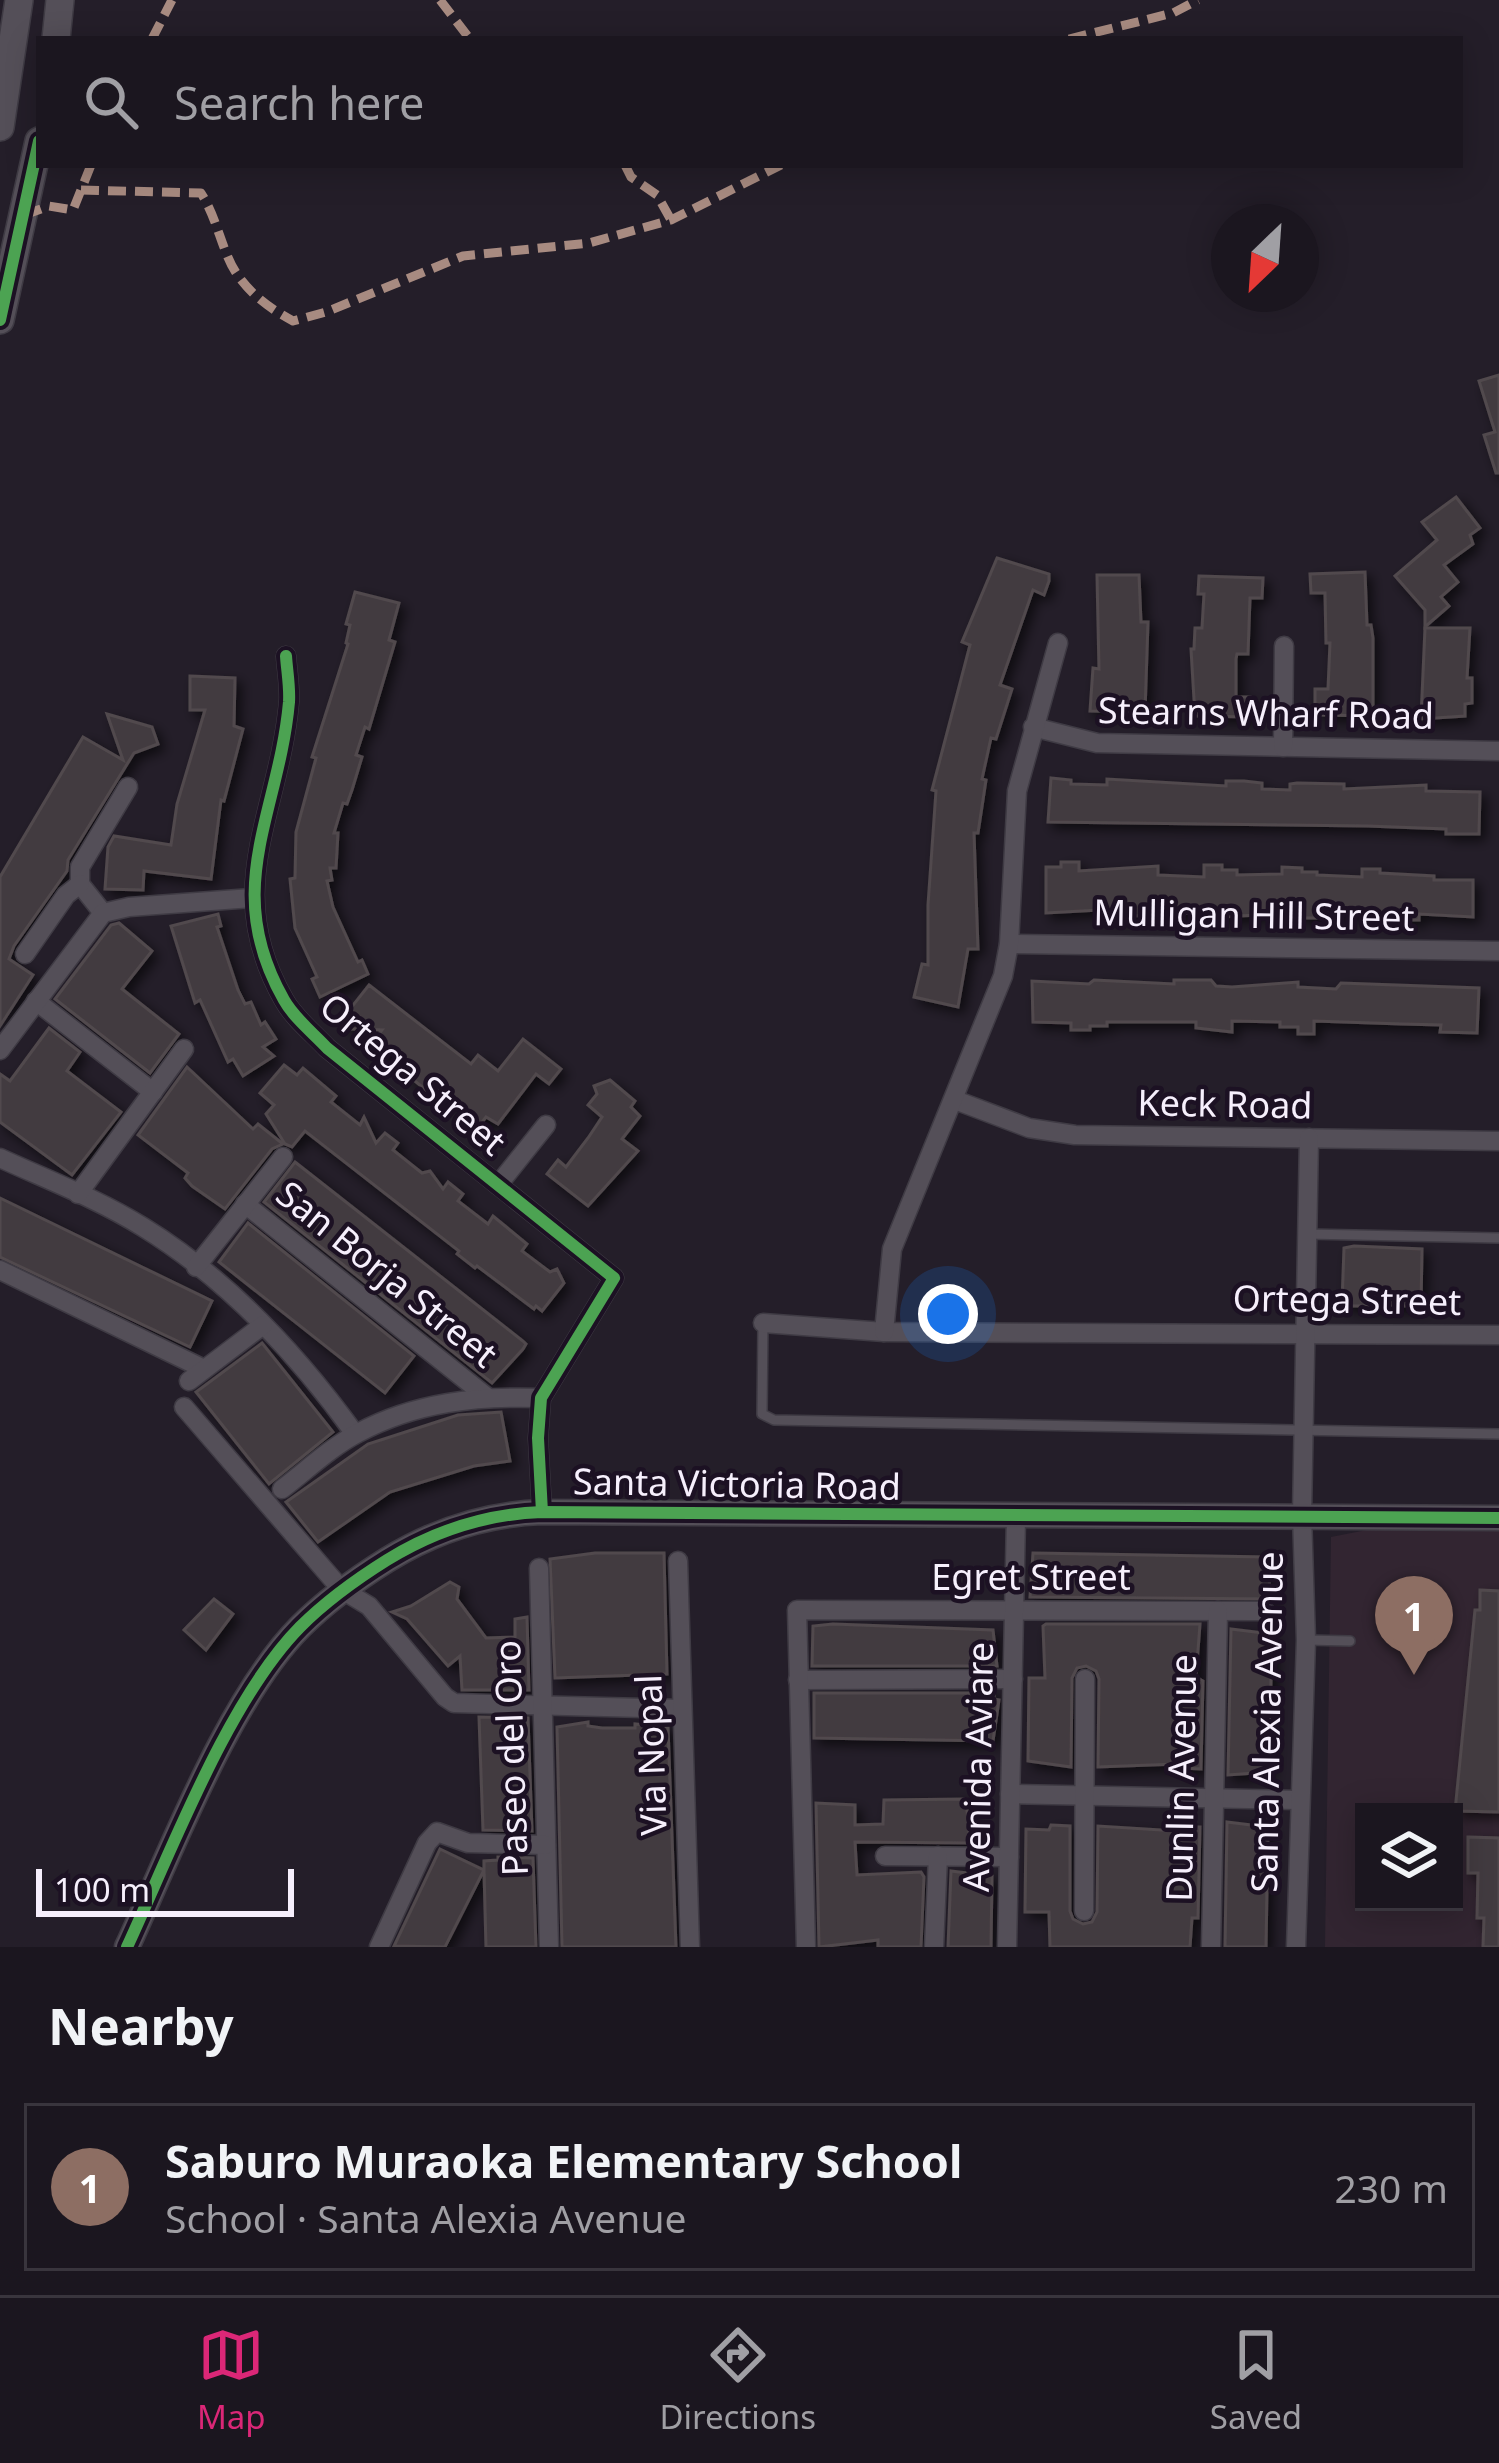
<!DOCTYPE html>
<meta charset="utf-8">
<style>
body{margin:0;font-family:"Noto Sans",sans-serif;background:#241f28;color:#f1f3f6}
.controls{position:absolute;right:36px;bottom:36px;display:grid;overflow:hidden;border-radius:0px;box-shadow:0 6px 30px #0003}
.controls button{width:108px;height:108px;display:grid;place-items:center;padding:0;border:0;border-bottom:3px solid #39353d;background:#1b161f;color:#f1f3f6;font:60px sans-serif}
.compass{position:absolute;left:1211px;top:204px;width:108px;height:108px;border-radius:50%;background:#1b161f;box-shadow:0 6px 30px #0003;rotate:205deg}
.scale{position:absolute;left:36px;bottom:30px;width:258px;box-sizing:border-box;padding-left:12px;border:6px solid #f6effc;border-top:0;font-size:33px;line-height:42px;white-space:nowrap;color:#f6effc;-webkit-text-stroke:9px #1c1123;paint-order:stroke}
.you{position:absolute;left:948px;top:1314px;width:42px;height:42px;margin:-30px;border:9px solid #fff;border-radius:50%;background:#1a73e8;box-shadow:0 0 0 18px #1a73e833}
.badge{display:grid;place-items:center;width:78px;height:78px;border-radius:50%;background:#db2777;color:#fff;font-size:39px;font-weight:700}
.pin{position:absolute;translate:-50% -99px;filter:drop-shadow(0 3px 6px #0008)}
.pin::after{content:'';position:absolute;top:63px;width:42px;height:36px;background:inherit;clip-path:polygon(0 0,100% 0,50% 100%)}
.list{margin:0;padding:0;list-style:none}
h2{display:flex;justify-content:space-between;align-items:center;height:156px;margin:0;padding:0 48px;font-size:51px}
h2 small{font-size:39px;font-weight:400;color:#a09fa4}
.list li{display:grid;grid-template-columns:78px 1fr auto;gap:36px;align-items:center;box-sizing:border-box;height:168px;margin:0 24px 24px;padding:0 24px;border:3px solid #39353d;border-radius:0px}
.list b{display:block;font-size:45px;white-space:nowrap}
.list p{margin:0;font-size:39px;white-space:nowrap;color:#a09fa4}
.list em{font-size:39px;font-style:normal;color:#a09fa4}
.icon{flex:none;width:66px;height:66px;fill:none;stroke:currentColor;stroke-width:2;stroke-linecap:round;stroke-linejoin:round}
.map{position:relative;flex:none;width:1499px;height:1947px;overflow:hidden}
.search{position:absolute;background:#1b161f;box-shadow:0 6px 30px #0003;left:36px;right:36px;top:36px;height:132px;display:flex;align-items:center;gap:30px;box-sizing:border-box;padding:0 42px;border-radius:0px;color:#a09fa4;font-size:45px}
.sheet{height:348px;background:#1b161f}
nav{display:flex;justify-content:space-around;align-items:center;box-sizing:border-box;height:168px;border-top:3px solid #39353d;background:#1b161f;font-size:33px;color:#a09fa4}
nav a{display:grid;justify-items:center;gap:6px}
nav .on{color:#db2777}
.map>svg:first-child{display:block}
.education{fill:#322531;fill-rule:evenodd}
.building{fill:#433b40;stroke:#514a4d;stroke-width:3;filter:url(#shadow)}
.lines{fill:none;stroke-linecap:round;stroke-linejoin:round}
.service-casing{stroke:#3f3b44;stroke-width:12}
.minor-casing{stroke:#3f3b44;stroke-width:21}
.tertiary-casing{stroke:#3f3b44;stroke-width:27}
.secondary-casing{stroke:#3f3b44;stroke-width:30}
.service{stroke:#544f58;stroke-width:9}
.minor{stroke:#544f58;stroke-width:18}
.tertiary{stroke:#544f58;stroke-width:24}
.secondary{stroke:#544f58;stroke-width:27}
.quiet{stroke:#a88b81;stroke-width:9;stroke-dasharray:18 9;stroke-linecap:butt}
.cycleway-casing{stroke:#1c1123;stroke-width:20}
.cycleway{stroke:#4ca352;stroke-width:12}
.labels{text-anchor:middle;stroke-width:9;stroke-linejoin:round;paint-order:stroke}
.street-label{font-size:36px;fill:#f6effc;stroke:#1c1123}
</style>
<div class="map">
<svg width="1499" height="1947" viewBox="0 0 1499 1947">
<defs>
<filter id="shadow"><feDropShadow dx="5.5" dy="5.5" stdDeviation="6" flood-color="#0009"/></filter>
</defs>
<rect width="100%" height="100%" fill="#241e29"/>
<!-- education -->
<path class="education" d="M1443,1515L1499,1519V1947H1325L1331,1537ZM1364,1812H1454V1902H1364Z"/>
<!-- building -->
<g class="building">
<path d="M1499,375V473H1496L1484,435L1495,432L1479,381Z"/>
<path d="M1456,497L1480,528L1470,535L1473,544L1444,565L1458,582L1441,597L1449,606L1425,627V610L1395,576L1437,540L1422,522Z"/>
<path d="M997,558L1049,574V581L1044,595L1033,590L1000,685L1012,689L996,739L991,738L982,779L986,780L978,833H974L978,949H968L958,1007L914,997L922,964L928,965V905L936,791L932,790L970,645L962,642Z"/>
<path d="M1365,572L1367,625H1371L1373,638V716L1322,715V708L1315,709V689H1328L1330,643H1326L1325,593H1311L1310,574Z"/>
<path d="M1097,575H1139L1141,622H1148L1145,712L1090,711L1093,668L1099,669Z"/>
<path d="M1199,576L1263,578L1262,598H1250L1248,654H1237L1236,659V697H1250V717L1195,716L1191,649H1194L1195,628H1202L1204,594H1198Z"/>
<path d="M355,592L399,603L389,640L395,642L369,729L365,727L356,755L362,757L352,790L347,804L343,803L334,833H338L336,868H330L332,880L327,881L333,907L358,962L362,960L368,974L320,997L312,979L317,977L295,928L290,879L295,878L296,832L316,758L312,757L348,644L346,643L350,625L346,624Z"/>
<path d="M1425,628H1470L1467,678H1472V703L1465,704V716L1421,719Z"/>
<path d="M190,676L235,678L234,726L243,729L224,801L221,800L211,879L144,871L143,890L105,889L108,847L114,836L171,845L177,804L205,710H190Z"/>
<path d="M107,714L152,727L158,744L134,753L68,860L67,871L14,946L9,959L33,975L0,1026V877L83,737L123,760Z"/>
<path d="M1051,778L1071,780V784L1107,785V779L1226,786V781H1244L1262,783V789L1290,790V784L1297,783L1344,784V789L1426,785V791L1480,792L1479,834H1446V829L1367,826L1048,822Z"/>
<path d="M1061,862H1079V871L1158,866V875L1204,877V865H1222V870H1237V875L1282,874V867L1302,868V872H1317V875L1362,877V869H1380V873L1434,876V880H1473V917L1419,914V920H1399L1377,918V913L1334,912V918H1302V911H1260V915L1238,916L1223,917L1219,911L1144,916L1102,915L1100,910L1046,913V867H1061Z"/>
<path d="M218,914L221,926L217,927L238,990L245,1004L251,1002L261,1025L265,1022L276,1039L263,1047L274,1056L243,1076L233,1059L228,1062L200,1000L195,1003L171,926Z"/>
<path d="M119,923L152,951L122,989L179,1034L150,1073L55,999L111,925Z"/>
<path d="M1094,980L1174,984V980H1211L1216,986L1232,987L1298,982V987L1336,989L1341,983L1479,988L1477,1033L1440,1032L1441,1025L1402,1024L1314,1021V1034H1298V1027H1280V1022L1232,1021V1032L1196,1028V1022H1107V1026H1090V1030H1071V1023L1033,1022L1032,981L1089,984Z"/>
<path d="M369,985L471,1064L478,1055L498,1071L523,1039L561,1069L549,1084L536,1074L498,1124L486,1117L477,1129L462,1117L466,1111L450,1098L442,1100L431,1082L426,1090L411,1078L416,1070L389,1049L383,1057L369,1047L382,1030L350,1029L346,1014Z"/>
<path d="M49,1028L80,1052L67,1071L121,1112L72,1175L0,1122V1074L10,1081Z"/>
<path d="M284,1065L297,1075L303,1068L336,1096L331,1102L360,1125L364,1117L376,1143L385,1133L398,1143L393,1150L422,1173L430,1171L443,1189L448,1182L463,1194L458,1201L488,1224L493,1216L527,1244L522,1251L550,1272L557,1269L564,1283L542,1311L536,1306L534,1309L477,1266L475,1268L457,1254L459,1251L305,1131L292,1147L285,1144L266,1114L274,1105L260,1093Z"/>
<path d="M187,1067L253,1129L258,1124L283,1144L272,1149L225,1209L192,1186L185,1178L188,1173L138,1135Z"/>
<path d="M610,1080L635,1101L631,1107L640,1116L622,1139L638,1151L588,1206L547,1174L558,1160L566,1167L588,1138L602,1117L588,1105L597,1094L594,1086Z"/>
<path d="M295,1162L523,1341L526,1344L523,1349L492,1383L264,1202Z"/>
<path d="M0,1198L212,1301L190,1347L0,1257Z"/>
<path d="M248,1223L414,1356L385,1393L219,1262Z"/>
<path d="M1354,1246L1422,1249L1421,1306H1349V1303H1342L1344,1248Z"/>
<path d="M262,1343L333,1432L269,1484L196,1392Z"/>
<path d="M501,1412L510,1461L474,1466L390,1492L318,1542L286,1502L368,1444L458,1415Z"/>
<path d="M595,1553H664L667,1674L555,1678L550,1559Z"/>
<path d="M1033,1553L1267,1557L1271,1599L1030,1597Z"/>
<path d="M450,1582L459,1587L457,1599L486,1638L515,1637V1619L527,1617L529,1690H462L460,1656L448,1666L407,1619L392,1612L411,1606Z"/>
<path d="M1480,1590L1499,1591V1812L1455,1811L1475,1610H1480Z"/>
<path d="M214,1599L233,1614L206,1650L184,1630Z"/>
<path d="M833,1624L993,1630L997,1666H812L813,1626Z"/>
<path d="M1046,1624H1200L1196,1677L1203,1681L1201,1769L1180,1768L1178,1764L1098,1767L1099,1679L1096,1671L1086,1666L1077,1668L1072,1678L1071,1767L1028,1761L1029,1678H1045L1043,1626Z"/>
<path d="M1231,1629L1272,1634L1269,1772L1228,1775Z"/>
<path d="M814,1693H994V1699L999,1700L993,1741L814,1738Z"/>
<path d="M479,1717L528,1718L532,1831L483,1830Z"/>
<path d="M588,1722V1726L602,1728H635V1724L668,1727L676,1947H562L557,1727Z"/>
<path d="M966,1799L970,1843L855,1842L857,1875L921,1872L924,1877L921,1947H878V1940L819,1947L816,1803L855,1805V1825L883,1824L884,1800Z"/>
<path d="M1227,1822L1268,1827L1266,1947H1225Z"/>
<path d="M1051,1825L1070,1826V1911L1073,1919L1083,1924L1092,1922L1097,1912L1098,1826L1177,1831L1179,1827H1200L1198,1918H1192L1190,1947H1050L1049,1912H1025L1026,1829L1049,1830Z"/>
<path d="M1468,1837L1499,1838V1947H1483L1484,1918H1477L1478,1873H1468Z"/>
<path d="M440,1849L484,1870V1861L498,1860V1857L533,1858L536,1947H486L484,1870L445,1947L394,1946Z"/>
<path d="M951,1871L992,1876L991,1947H948Z"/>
</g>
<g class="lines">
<defs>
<g id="service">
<path d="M1307,1234L1499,1238"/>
<path d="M763,1323L762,1414L774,1420L1499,1434"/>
<path d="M1306,1640L1350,1641"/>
</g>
<g id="minor">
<path d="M286,656C287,671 290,687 289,702C279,814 220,888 284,1000C294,1018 313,1033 327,1048L614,1278L541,1398L538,1438L542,1512"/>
<path d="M1033,727L1097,743L1499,751"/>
<path d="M1283,747L1284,646"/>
<path d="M103,913L80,884V867L128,787"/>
<path d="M1009,944L1499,951"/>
<path d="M25,954L66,895L80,884"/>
<path d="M36,1001L153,1092"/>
<path d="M0,1050L103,913L129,907L252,898"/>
<path d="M955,1100L1029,1128L1075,1135L1499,1141"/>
<path d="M0,1158C48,1180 98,1199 143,1227C226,1278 298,1355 355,1434"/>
<path d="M498,1185L546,1125"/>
<path d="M78,1194L184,1049"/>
<path d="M245,1204L487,1397"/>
<path d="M196,1267L283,1157"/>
<path d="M0,1270L204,1369"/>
<path d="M763,1323L884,1332L1499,1335"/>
<path d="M884,1332L892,1249L1003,976L1009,944L1017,791L1058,643"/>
<path d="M189,1381L263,1325"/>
<path d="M184,1407L341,1589L369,1606L445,1697L454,1703L682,1709"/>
<path d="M282,1489C307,1470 331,1447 358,1433C416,1402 477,1396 541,1398"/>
<path d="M678,1561L690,1947"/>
<path d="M539,1568L549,1947"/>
<path d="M798,1680L1013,1679"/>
<path d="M1010,1794L1299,1800"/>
<path d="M885,1856L1009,1857"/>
<path d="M1084,1911L1085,1679"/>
<path d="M379,1947L427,1843L437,1832L468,1843L546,1845"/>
<path d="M806,1947L797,1610L1265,1611"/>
<path d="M934,1947L938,1856"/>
<path d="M1007,1947L1016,1517"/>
<path d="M1211,1947L1218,1611"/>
<path d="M1296,1947L1306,1640L1302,1515L1309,1138"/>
</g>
<path id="tertiary" d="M127,1947C171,1852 228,1700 300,1627C327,1600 355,1580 387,1560C434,1531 486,1514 542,1512L1499,1518"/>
<g id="secondary">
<path d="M56,39L60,0"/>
<path d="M0,127L19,0"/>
<path d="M0,320L39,141"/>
</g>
</defs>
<!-- service casing -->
<use href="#service" class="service-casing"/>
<!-- minor casing -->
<use href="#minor" class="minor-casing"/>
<!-- tertiary casing -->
<use href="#tertiary" class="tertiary-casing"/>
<!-- secondary casing -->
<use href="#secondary" class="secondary-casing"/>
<!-- service -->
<use href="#service" class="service"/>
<!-- minor -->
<use href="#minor" class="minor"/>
<!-- tertiary -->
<use href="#tertiary" class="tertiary"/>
<!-- secondary -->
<use href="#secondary" class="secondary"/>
<!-- quiet -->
<g class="quiet">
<path d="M440,0L470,39"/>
<path d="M152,39L172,0"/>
<path d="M1069,39L1173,13L1198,0"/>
<path d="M625,165L631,177L657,195L671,220"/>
<path d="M81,190L201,193C214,214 218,233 227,255C239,286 265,306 293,321L326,312L463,256L589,243L671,220L781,165"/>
<path d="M24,215L49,206L73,210L91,165"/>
</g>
<defs>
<g id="cycleway">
<path d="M0,320L39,141"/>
<path d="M286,656C287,671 290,687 289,702C279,814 220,888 284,1000C294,1018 313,1033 327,1048L614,1278L541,1398L538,1438L542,1512"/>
<path d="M127,1947C171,1852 228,1700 300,1627C327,1600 355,1580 387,1560C434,1531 486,1514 542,1512L1499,1518"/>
</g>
</defs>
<!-- cycleway casing -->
<use href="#cycleway" class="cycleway-casing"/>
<!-- cycleway -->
<use href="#cycleway" class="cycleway"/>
</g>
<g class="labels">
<!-- street labels -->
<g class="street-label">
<text transform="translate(1266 713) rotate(1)" y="13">Stearns Wharf Road</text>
<text transform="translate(1254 915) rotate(1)" y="13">Mulligan Hill Street</text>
<text transform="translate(413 1074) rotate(40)" y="13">Ortega Street</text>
<text transform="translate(1225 1104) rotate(1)" y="13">Keck Road</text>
<text transform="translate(387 1274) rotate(39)" y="13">San Borja Street</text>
<text transform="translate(1347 1300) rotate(1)" y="13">Ortega Street</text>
<text transform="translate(737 1484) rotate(1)" y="13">Santa Victoria Road</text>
<text x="1031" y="1590">Egret Street</text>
<text transform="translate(1267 1722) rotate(-89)" y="13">Santa Alexia Avenue</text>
<text transform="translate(651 1755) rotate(-92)" y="13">Via Nopal</text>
<text transform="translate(511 1758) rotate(-92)" y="13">Paseo del Oro</text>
<text transform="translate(978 1767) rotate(-89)" y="13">Avenida Aviare</text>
<text transform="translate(1181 1778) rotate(-89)" y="13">Dunlin Avenue</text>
</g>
</g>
</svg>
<div class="controls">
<button><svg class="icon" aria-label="layers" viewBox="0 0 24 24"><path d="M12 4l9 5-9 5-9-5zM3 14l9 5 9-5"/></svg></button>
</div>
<svg class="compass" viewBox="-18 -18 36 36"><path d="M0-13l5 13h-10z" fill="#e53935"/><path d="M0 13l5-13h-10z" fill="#a09fa4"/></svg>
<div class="scale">100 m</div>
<div class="you"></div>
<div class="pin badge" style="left:1414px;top:1675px;background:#8d6e63">1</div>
<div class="search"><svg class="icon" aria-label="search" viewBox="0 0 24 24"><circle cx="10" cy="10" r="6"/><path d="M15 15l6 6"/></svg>Search here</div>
</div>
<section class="sheet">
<h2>Nearby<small></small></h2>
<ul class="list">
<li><span class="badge" style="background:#8d6e63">1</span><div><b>Saburo Muraoka Elementary School</b><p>School · Santa Alexia Avenue</p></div><em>230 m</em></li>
</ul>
</section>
<nav>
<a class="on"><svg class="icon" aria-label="map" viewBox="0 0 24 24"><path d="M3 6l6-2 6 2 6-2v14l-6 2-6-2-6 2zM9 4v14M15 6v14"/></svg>Map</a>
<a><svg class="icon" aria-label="directions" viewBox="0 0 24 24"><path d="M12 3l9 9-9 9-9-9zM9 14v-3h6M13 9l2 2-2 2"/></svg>Directions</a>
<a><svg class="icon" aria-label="saved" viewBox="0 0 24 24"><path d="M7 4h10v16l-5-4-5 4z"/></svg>Saved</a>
</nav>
